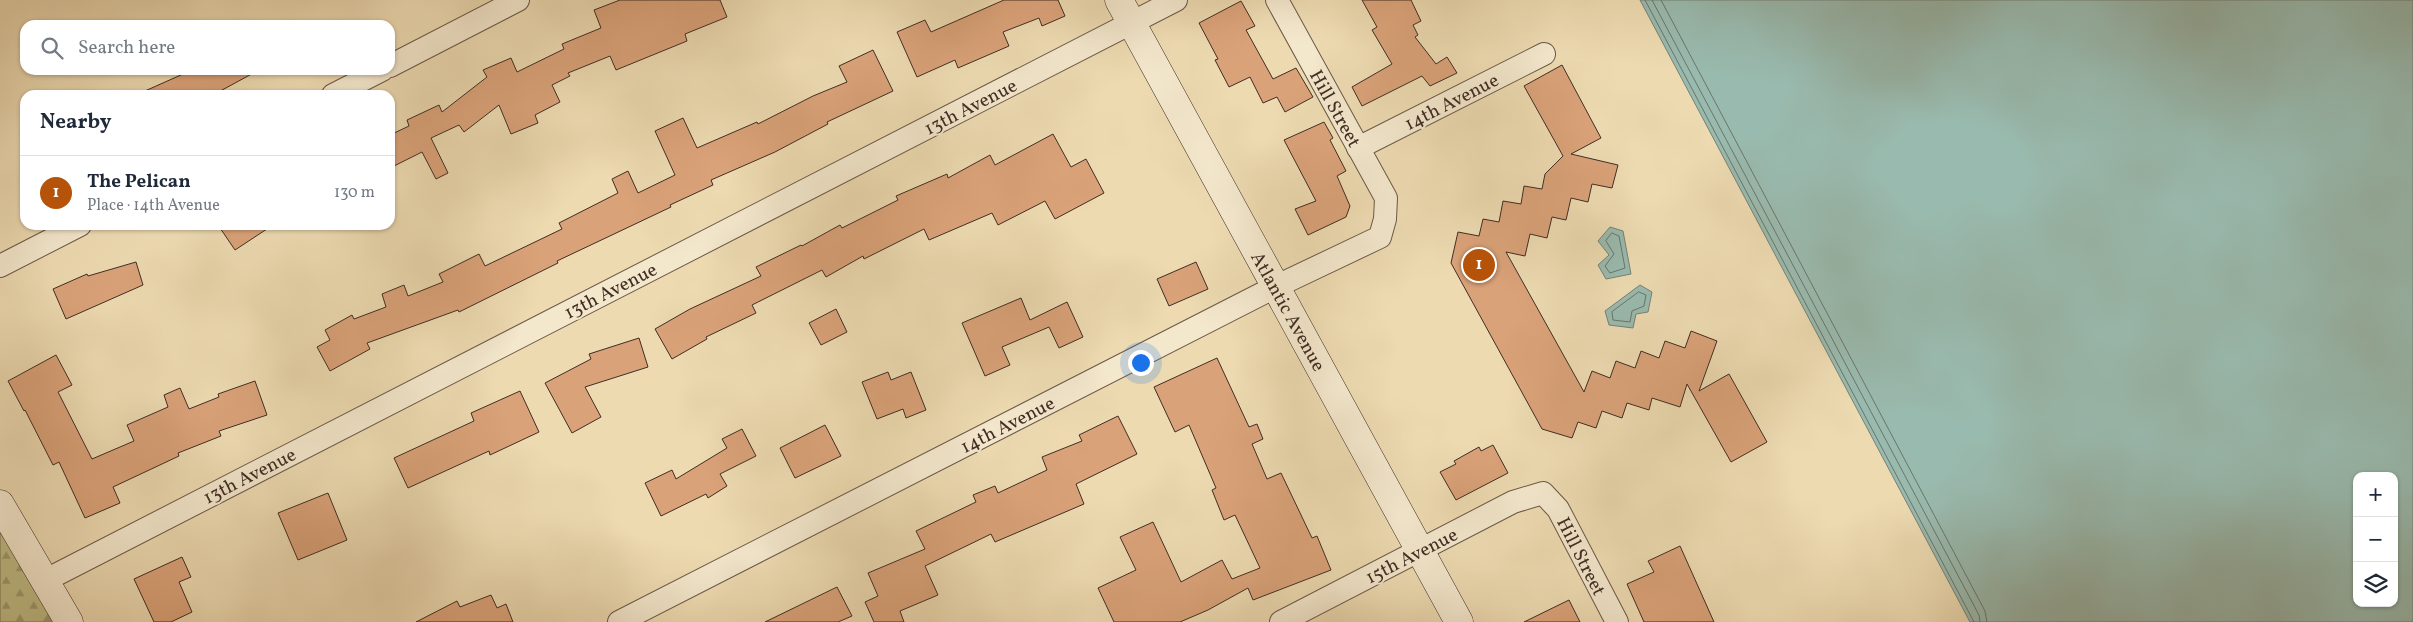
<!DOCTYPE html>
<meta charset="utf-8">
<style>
body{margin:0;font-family:Vollkorn,serif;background:#f2f2f3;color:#1f2937}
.controls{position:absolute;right:15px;bottom:15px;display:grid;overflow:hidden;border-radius:10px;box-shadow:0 1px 4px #0004}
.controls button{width:45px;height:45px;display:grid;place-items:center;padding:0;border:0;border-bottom:1px solid #e0e1e3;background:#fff;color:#1f2937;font:25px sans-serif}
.you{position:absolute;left:1140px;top:362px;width:18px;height:18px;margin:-12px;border:4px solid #fff;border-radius:50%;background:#1a73e8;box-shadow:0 0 0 8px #1a73e833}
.badge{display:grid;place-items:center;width:32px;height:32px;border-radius:50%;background:#b45309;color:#fff;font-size:16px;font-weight:700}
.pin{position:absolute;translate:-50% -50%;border:2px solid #fff;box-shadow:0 1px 5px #0006}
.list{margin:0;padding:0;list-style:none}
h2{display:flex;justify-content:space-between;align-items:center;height:65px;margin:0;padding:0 20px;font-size:21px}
h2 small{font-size:16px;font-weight:400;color:#747a83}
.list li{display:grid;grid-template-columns:32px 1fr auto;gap:15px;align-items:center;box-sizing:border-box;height:75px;padding:0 20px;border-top:1px solid #e0e1e3}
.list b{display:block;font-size:19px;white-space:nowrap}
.list p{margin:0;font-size:16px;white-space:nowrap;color:#747a83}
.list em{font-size:16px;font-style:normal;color:#747a83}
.icon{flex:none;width:28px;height:28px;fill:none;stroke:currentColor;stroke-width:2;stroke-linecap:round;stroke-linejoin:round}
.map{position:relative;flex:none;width:2413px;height:622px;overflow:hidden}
.search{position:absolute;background:#fff;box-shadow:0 1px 4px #0004;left:20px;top:20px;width:375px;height:55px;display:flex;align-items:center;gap:12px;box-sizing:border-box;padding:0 18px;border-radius:15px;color:#747a83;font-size:19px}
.panel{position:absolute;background:#fff;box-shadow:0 1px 4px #0004;left:20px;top:90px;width:375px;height:140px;border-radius:15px}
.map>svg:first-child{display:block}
.forest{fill:url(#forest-firs);stroke:#807556}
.water{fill:#99baae;stroke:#758277;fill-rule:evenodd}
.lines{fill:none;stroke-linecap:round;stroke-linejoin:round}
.shore{stroke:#6c746a;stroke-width:1}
.building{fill:#daa279;stroke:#402d25}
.street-casing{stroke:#6b5848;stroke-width:24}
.secondary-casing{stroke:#402d25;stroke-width:29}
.street{stroke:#f3e7cc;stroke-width:22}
.secondary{stroke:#f3e7cc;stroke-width:28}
.labels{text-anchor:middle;stroke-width:4;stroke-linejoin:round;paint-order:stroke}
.street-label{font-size:19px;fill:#402d25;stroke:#f3e7cc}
</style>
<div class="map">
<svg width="2413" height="622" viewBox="0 0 2413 622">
<defs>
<pattern id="forest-firs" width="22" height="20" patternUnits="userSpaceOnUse" patternTransform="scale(1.25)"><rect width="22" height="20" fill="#c0bd86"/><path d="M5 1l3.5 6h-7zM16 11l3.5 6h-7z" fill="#9d9a6d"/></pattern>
</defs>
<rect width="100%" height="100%" fill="#eddab1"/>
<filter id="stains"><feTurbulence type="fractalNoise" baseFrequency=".004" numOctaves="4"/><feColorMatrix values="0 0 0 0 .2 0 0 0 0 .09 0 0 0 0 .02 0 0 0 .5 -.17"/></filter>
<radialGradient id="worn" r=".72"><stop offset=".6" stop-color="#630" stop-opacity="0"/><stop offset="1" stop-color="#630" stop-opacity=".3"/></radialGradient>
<!-- forest -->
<path class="forest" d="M0,504L69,622H0Z"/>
<!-- water -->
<g class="water">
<path d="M1640,0H2413V622H1970ZM2357,476H2394V603H2357Z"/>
<path d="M1610,227L1623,231L1631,274L1606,279L1598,265L1609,255L1598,241Z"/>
<path d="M1640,285L1652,292L1648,312L1636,314L1633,328L1609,325L1605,311Z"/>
</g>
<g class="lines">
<!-- shore -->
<g class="shore">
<path d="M1645,0L1974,622"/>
<path d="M1652,0L1979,615L1980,622"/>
<path d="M1661,0L1985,611L1987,622"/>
<path d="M1612,233L1619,236L1625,268L1610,273L1605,266L1614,254L1606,241Z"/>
<path d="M1639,292L1646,295L1644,306L1632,311L1630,322L1613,320L1612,312Z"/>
</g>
</g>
<!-- building -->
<g class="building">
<path d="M620,0H720L727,17L685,34L687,41L616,70L610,56L568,73L570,76L552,85L560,102L535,115L538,123L511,134L499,105L464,132L459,125L431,138L448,173L436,179L422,152L390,168V135L409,126L407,120L439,105L442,112L487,77L483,70L511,58L517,72L564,49L562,44L601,28L594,10Z"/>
<path d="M1004,0H1058L1065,16L1042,26L1039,18L1003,32L1009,46L958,68L955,60L917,77L897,32L925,20L931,32Z"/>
<path d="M1362,0H1411L1421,21L1413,25L1418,35L1415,37L1436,64L1447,57L1457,73L1430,86L1422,76L1362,106L1352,87L1392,64L1372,30L1377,27Z"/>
<path d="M1241,1L1255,26L1246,30L1273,79L1296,68L1313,97L1285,112L1277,97L1263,103L1250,77L1229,87L1215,60L1218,59L1199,23Z"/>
<path d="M873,50L893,91L827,122L828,124L775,152L711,180L713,185L670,205L671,207L557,261L558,263L459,312L458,310L367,343L370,349L330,371L317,347L330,340L325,330L352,315L354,319L386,307L382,294L404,285L408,296L443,282L439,274L479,254L485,266L562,229L559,223L618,193L612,179L628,171L638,193L675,175L655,131L683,118L697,148L757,122L758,124L813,96L847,82L839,66Z"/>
<path d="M1562,65L1601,138L1571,154L1618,165L1612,188L1592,184L1588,202L1571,198L1566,220L1552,217L1547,238L1530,234L1525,256L1506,252L1584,392L1592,371L1610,378L1616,361L1635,368L1641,351L1659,358L1665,341L1685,348L1691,331L1717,341L1699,391L1729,374L1767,442L1731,462L1687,384L1680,407L1652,398L1649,410L1627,403L1622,418L1602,411L1596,428L1578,422L1572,438L1542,429L1451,263L1458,232L1479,236L1483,219L1499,222L1503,201L1521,204L1524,186L1542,189L1545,174L1563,156L1524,86Z"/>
<path d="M192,70H259L213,95H136Z"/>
<path d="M1324,122L1333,138L1330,140L1346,171L1337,176L1350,206L1346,217L1308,235L1295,209L1316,201L1284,140Z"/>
<path d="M1053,134L1071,167L1086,159L1104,193L1055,219L1045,201L998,225L992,213L929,240L924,229L864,259L863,256L826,277L822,270L752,305L756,313L706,337L707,339L672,359L655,329L690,309L761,276L756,267L801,245L802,246L840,225L842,228L898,200L896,196L947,174L948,178L990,155L995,165Z"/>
<path d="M218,225H273L235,250Z"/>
<path d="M136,262L143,285L66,319L53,289L87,274L88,276Z"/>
<path d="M1196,262L1208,289L1169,306L1157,279Z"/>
<path d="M1021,298L1030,320L1067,302L1083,337L1059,348L1049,327L1002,347L1010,365L985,376L962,323Z"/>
<path d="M836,309L847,332L821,345L809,323Z"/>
<path d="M639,338L648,367L585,387L601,417L572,433L545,383L591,359L589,354Z"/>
<path d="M56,355L72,385L58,392L92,459L134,441L127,425L168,407L164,395L180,388L189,409L219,397L218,394L255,381L267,415L219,431L221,436L178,453L179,456L113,487L120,503L85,518L59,462L53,465L25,410L24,411L8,381Z"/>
<path d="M1217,358L1249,427L1257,424L1263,439L1252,444L1267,479L1281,473L1312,538L1317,536L1331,570L1253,600L1248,588L1208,610L1180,622H1114L1098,588L1136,570L1120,537L1153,522L1181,582L1222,560L1232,579L1260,568L1235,515L1224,520L1212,490L1216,488L1189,425L1175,432L1154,387Z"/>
<path d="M888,372L891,380L911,372L926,410L906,418L903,409L877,419L862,382Z"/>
<path d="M520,391L539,432L490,455L489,451L408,488L394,458L474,421L471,413Z"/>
<path d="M1118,416L1137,454L1076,484L1084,504L995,542L991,534L925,566L938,595L900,611L904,622H874L865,602L878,596L868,573L925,549L916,531L976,502L973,495L995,486L998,493L1047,470L1042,457L1082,441L1079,435Z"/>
<path d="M825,425L841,456L795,478L780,448Z"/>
<path d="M742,429L756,456L720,474L727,486L708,498L706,494L661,516L645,483L672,470L676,479L727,448L722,439Z"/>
<path d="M1493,445L1508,473L1456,500L1440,472L1456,464L1454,461L1479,447L1481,451Z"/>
<path d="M328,493L347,540L298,560L278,513Z"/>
<path d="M1680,546L1714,622H1644L1627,584L1654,572L1648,561Z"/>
<path d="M182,557L191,577L179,582L192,612L171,622H154L134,579Z"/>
<path d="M837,587L852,616L838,622H765Z"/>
<path d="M491,595L497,608L506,604L513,622H416L457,601L460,607Z"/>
<path d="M1569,600L1580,622H1524Z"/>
</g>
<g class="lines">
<defs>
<g id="street">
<path d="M390,66L518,0"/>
<path d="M333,95L382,70"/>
<path d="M1358,148L1544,54"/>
<path d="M0,266L80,225"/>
<path d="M44,581L1176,0"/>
<path d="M619,622L1275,287L1380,237L1385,219L1386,198L1277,0"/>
<path d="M1281,622L1513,502L1543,493L1558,509L1617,622"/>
</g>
<g id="secondary">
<path d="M1119,0L1459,622"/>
<path d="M0,504L69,622"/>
</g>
</defs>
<!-- street casing -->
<use href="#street" class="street-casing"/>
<!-- secondary casing -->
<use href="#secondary" class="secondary-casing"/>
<!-- street -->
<use href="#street" class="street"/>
<!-- secondary -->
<use href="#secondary" class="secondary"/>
</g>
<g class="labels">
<!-- street labels -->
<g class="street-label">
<text transform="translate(1451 101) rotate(-27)" y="7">14th Avenue</text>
<text transform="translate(970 106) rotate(-27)" y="7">13th Avenue</text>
<text transform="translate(1336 108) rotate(61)" y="7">Hill Street</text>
<text transform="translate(610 290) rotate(-27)" y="7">13th Avenue</text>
<text transform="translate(1289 311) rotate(61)" y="7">Atlantic Avenue</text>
<text transform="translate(1007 424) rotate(-27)" y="7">14th Avenue</text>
<text transform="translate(249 475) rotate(-27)" y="7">13th Avenue</text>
<text transform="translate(1411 555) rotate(-27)" y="7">15th Avenue</text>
<text transform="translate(1582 556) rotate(63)" y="7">Hill Street</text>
</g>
</g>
<rect width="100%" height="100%" filter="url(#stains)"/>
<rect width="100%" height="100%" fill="url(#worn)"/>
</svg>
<div class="controls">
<button>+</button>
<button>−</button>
<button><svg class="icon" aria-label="layers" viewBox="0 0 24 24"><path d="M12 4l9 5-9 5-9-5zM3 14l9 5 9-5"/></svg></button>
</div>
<div class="you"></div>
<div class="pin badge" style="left:1479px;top:265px">1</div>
<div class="search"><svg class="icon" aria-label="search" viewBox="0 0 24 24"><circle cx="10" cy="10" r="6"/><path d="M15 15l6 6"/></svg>Search here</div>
<section class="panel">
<h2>Nearby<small></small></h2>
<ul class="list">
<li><span class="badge">1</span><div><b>The Pelican</b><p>Place · 14th Avenue</p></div><em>130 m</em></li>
</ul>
</section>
</div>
